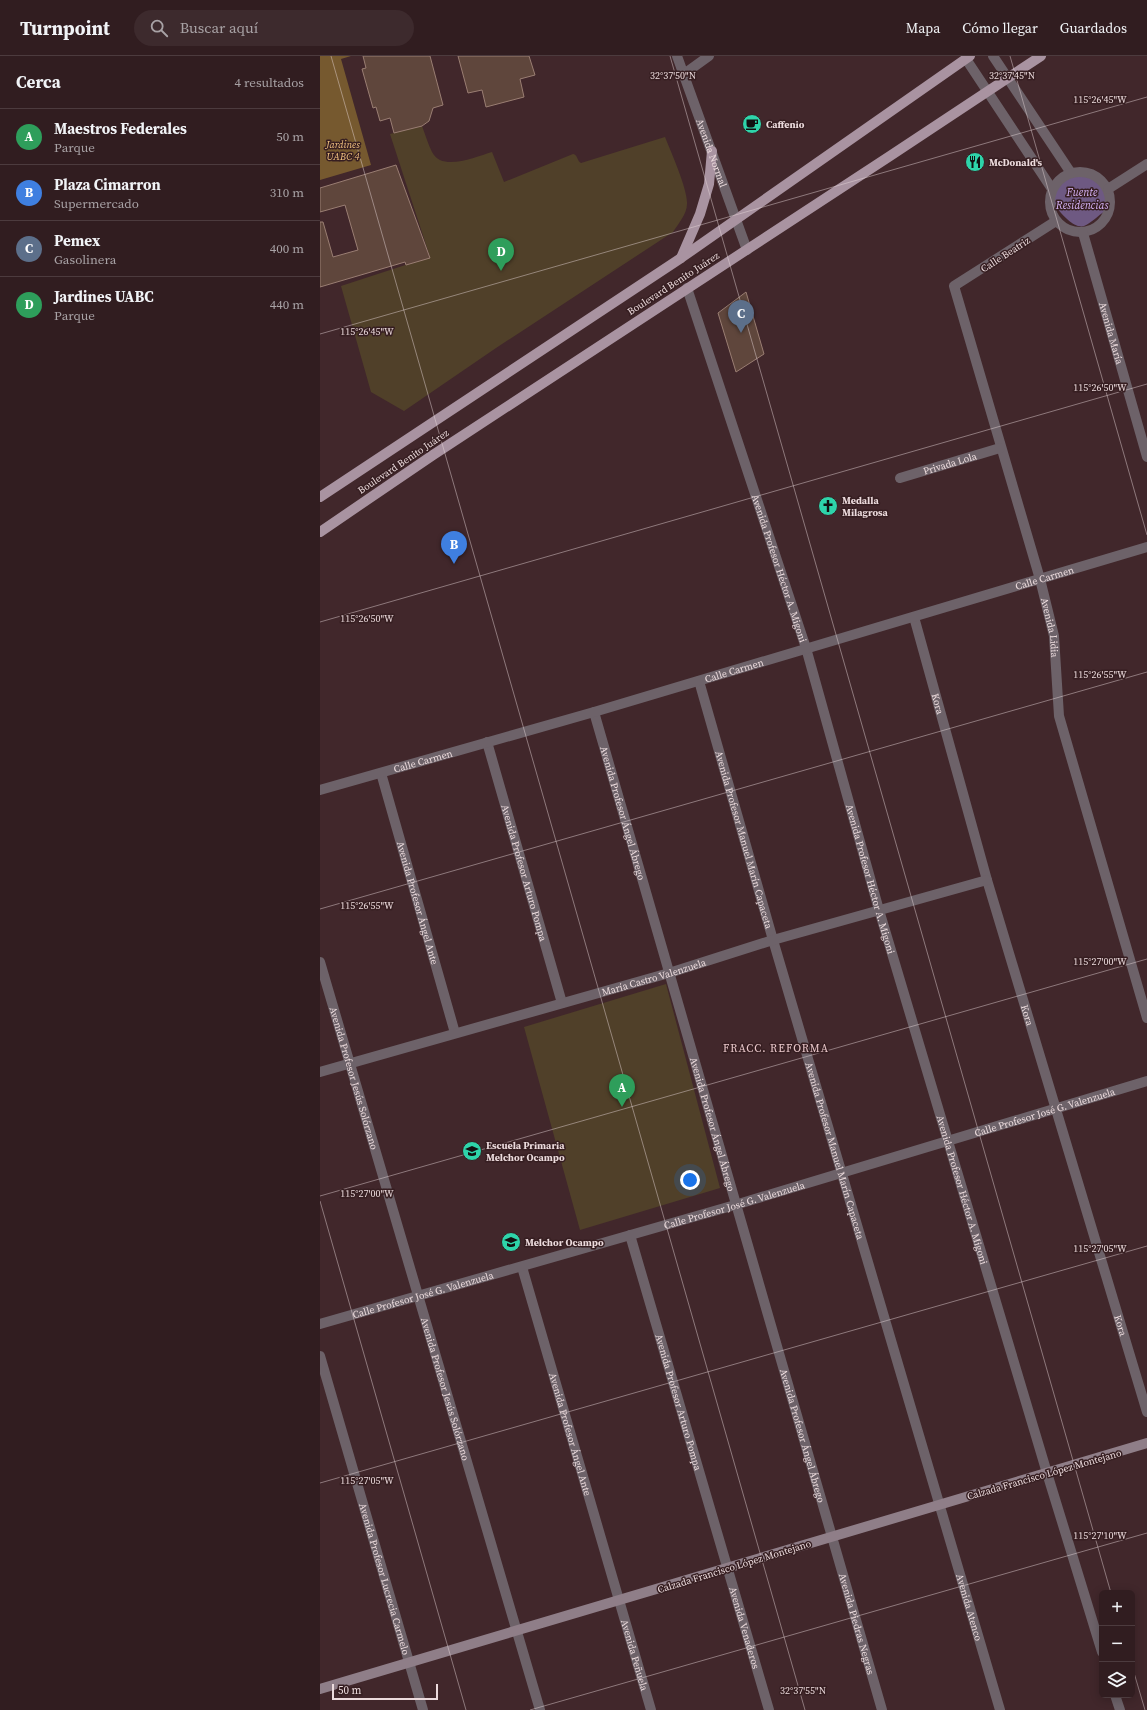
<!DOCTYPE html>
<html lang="es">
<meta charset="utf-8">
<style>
body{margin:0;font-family:"Source Serif 4",serif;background:#3d2a2d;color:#f1f3f6}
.controls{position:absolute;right:12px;bottom:12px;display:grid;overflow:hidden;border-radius:6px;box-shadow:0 2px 10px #0003}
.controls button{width:36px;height:36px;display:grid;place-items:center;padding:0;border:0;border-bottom:1px solid #4c3b3e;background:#311d20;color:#f1f3f6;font:20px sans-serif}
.scale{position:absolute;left:12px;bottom:10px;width:106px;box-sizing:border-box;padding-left:4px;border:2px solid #ecdbdd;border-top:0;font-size:11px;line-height:14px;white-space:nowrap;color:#ecdbdd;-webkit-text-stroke:3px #361e21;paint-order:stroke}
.you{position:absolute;left:370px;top:1124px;width:14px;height:14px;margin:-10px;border:3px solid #fff;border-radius:50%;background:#1a73e8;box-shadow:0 0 0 6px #1a73e833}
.badge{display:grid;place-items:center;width:26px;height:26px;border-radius:50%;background:#2563eb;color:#fff;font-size:13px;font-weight:700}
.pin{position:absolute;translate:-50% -33px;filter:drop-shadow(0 1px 2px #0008)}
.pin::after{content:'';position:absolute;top:21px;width:14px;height:12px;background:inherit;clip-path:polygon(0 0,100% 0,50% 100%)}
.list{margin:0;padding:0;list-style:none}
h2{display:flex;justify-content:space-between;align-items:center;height:52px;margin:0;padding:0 16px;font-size:17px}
h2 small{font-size:13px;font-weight:400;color:#a8a2a5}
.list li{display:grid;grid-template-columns:26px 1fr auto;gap:12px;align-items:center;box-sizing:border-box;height:56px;padding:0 16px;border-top:1px solid #4c3b3e}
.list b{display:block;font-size:15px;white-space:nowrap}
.list p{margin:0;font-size:13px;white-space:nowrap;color:#a8a2a5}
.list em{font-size:13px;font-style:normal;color:#a8a2a5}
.icon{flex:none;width:22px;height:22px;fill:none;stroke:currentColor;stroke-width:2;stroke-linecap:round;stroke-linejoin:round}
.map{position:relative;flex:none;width:827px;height:1654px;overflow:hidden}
header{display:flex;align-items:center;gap:24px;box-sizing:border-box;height:56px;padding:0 20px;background:#311d20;border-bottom:1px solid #4c3b3e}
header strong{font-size:19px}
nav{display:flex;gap:22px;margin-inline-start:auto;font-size:14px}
.search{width:280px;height:36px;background:#3d2a2d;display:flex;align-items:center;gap:10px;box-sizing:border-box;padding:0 14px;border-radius:22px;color:#a8a2a5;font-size:15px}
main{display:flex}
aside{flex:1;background:#311d20}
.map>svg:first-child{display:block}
.green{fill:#504029}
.forest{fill:#76592f}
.water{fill:#6e5982}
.building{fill:#5f463c;stroke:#9a7e73}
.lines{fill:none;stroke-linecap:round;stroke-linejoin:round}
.minor{stroke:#6d6269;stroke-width:10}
.secondary{stroke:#8f7e88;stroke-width:10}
.primary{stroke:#a993a1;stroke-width:10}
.ticks{fill:none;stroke:#ecdbdd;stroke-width:1;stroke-opacity:0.45}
.labels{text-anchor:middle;stroke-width:3;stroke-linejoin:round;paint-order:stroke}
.poi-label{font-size:10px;font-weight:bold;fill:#ecdbdd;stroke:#361e21;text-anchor:start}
.park-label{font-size:10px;font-style:italic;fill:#f0c17f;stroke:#361e21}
.street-label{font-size:10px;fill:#ecdbdd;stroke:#361e21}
.water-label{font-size:11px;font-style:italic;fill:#d4b2f5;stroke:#361e21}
.neighbourhood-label{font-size:11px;letter-spacing:1px;fill:#e9c7ca;stroke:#361e21}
.ticks-label{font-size:10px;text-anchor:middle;fill:#ecdbdd;stroke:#361e21;stroke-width:3;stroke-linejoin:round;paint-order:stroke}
</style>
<header>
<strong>Turnpoint</strong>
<div class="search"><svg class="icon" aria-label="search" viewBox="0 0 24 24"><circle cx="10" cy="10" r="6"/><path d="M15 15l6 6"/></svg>Buscar aquí</div>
<nav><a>Mapa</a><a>Cómo llegar</a><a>Guardados</a></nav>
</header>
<main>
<aside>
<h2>Cerca<small>4 resultados</small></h2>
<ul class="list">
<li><span class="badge" style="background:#2e9e5b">A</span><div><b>Maestros Federales</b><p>Parque</p></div><em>50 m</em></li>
<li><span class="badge" style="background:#3f7fe0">B</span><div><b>Plaza Cimarron</b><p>Supermercado</p></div><em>310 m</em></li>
<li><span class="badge" style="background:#5c6f8a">C</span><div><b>Pemex</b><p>Gasolinera</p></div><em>400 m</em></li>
<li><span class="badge" style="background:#2e9e5b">D</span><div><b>Jardines UABC</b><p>Parque</p></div><em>440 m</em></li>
</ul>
</aside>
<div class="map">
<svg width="827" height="1654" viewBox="0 0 827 1654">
<rect width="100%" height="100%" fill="#41272b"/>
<!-- green -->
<g class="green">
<path d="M102,70C105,78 108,88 112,96C122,116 155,101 172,96L184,126L253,98C258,99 257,105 261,107L345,81C351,96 368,134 367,148C367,158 358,168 353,176L176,292L84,355L51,336L21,230L110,201L70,78Z"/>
<path d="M346,928L400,1132L260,1174L204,971Z"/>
</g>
<!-- forest -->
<path class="forest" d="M0,0H31L21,3L51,109L0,124Z"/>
<!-- water -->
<path class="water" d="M761,116C774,118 784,125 787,140C788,144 786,151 785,155C779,159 771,167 764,170C755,173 742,159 737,152C733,147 734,136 737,131C742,124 753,119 761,116Z"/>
<!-- building -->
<g class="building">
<path d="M43,0H110L123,49L113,52L109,65L102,70L74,77L70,62L60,65L56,51L53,52L42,13L46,12Z"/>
<path d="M138,0H209L215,19L200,23L204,41L166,51L162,34L148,37Z"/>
<path d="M76,109L110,202L86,209L85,206L0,231V166H3L13,201L38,194L25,149L0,156V132Z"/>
<path d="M426,236L444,298L416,316L398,257Z"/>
</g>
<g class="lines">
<!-- minor -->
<g class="minor">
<path id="s1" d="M357,0L427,194"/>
<path d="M673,0L751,117"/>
<path d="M646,3L732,133"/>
<path d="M364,18L389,0"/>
<circle cx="760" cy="146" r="30"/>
<path d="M788,133L827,108"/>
<path id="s2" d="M736,165L634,230L720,523L734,580L739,660L827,962"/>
<path id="s3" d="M763,177L827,401"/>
<path id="s4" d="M367,232L486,592L559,854L727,1417L782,1596"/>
<path id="s5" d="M580,422L680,392"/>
<path id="s6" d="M594,561L667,824L827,1356"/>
<path id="s7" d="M379,625L453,884L680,1654"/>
<path id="s8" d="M274,656L562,1654"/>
<path id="s9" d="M167,686L242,947"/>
<path id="s10" d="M61,717L135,977"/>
<path id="s11" d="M0,734L274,656L827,491"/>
<path id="s12" d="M0,906L220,1654"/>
<path id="s13" d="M0,1016L349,917L453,884L667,824"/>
<path id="s14" d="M310,1179L449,1654"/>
<path id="s15" d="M202,1211L331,1654"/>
<path id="s16" d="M0,1268L415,1149L827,1025"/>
<path id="s17" d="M0,1300L103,1654"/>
<path d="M795,1639L800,1654"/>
</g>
<!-- secondary -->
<path class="secondary" d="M0,1633L827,1387"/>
<!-- primary -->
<g class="primary">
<path d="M361,202L380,158L389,128L392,95"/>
<path d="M0,441L361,202L650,0"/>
<path d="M0,476L113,399L570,100L721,0"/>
</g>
</g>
<!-- ticks -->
<path class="ticks" d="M11,0L485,1654M350,0L791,1537M690,0L827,479M0,278L827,41M0,566L827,328M0,853L827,616M0,1140L827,903M0,1145L146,1654M0,1427L827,1190M812,1610L825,1654M210,1654L827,1477"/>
<!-- icons -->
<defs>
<symbol id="cafe-disc" viewBox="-11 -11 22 22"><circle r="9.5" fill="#2ed4aa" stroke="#361e21"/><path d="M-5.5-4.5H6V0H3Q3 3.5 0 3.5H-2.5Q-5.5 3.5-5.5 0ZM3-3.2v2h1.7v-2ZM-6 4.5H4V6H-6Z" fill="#111"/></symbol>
<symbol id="restaurant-disc" viewBox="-11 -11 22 22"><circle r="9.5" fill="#2ed4aa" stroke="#361e21"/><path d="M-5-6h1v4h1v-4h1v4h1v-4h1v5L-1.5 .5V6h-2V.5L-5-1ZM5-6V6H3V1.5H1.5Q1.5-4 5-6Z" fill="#111"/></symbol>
<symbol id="church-disc" viewBox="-11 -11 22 22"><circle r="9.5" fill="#2ed4aa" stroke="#361e21"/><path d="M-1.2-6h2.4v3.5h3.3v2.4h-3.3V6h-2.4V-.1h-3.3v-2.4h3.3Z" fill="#111"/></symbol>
<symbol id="school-disc" viewBox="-11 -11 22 22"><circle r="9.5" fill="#2ed4aa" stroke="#361e21"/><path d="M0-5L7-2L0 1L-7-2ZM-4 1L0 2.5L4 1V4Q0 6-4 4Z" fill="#111"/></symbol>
</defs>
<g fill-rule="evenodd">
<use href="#cafe-disc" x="421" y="57" width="22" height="22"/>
<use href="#restaurant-disc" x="644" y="95" width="22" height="22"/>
<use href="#church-disc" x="497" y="439" width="22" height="22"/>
<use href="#school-disc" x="141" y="1084" width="22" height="22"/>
<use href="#school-disc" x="180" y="1175" width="22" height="22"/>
</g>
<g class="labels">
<!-- poi labels -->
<g class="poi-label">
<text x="446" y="72">Caffenio</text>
<text x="669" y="110">McDonald's</text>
<text x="522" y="448">Medalla<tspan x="522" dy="12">Milagrosa</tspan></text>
<text x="166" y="1093">Escuela Primaria<tspan x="166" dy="12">Melchor Ocampo</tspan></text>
<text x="205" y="1190">Melchor Ocampo</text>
</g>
<!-- park labels -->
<g class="park-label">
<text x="23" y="92">Jardines<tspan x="23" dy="12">UABC 4</tspan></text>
</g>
<!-- street labels -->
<g class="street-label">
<text dy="4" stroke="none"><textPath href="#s1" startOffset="103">Avenida Normal</textPath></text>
<text transform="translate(685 198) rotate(-33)" y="4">Calle Beatriz</text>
<text transform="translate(353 227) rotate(-33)" y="4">Boulevard Benito Juárez</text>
<text dy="4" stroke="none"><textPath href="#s3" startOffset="104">Avenida María</textPath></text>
<text transform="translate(83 405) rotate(-34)" y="4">Boulevard Benito Juárez</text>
<text dy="4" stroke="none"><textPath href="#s5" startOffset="52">Privada Lola</textPath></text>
<text dy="4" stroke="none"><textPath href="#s4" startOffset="295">Avenida Profesor Héctor A. Migoni</textPath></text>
<text dy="4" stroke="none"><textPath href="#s11" startOffset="755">Calle Carmen</textPath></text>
<text dy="4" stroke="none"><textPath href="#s2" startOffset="476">Avenida Lidia</textPath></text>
<text dy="4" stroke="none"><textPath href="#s11" startOffset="431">Calle Carmen</textPath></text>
<text dy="4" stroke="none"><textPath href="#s6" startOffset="90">Kora</textPath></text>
<text dy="4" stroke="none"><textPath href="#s11" startOffset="107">Calle Carmen</textPath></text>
<text dy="4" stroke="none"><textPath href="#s8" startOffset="105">Avenida Profesor Ángel Ábrego</textPath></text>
<text dy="4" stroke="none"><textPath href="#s7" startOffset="165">Avenida Profesor Manuel Marín Capaceta</textPath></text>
<text dy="4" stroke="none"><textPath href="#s9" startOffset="136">Avenida Profesor Arturo Pompa</textPath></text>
<text dy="4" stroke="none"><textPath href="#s4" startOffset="619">Avenida Profesor Héctor A. Migoni</textPath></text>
<text dy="4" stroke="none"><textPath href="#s10" startOffset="135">Avenida Profesor Ángel Ante</textPath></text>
<text dy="4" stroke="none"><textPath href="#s13" startOffset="347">María Castro Valenzuela</textPath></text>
<text dy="4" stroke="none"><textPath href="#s6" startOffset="414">Kora</textPath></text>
<text dy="4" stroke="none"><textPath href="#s12" startOffset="121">Avenida Profesor Jesús Solórzano</textPath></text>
<text dy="4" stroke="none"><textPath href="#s16" startOffset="755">Calle Profesor José G. Valenzuela</textPath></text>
<text dy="4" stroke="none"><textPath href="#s8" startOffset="429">Avenida Profesor Ángel Ábrego</textPath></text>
<text dy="4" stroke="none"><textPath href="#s7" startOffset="489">Avenida Profesor Manuel Marín Capaceta</textPath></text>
<text dy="4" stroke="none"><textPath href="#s4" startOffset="943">Avenida Profesor Héctor A. Migoni</textPath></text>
<text dy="4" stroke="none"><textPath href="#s16" startOffset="431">Calle Profesor José G. Valenzuela</textPath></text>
<text dy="4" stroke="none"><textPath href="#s16" startOffset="107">Calle Profesor José G. Valenzuela</textPath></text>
<text dy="4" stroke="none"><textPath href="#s6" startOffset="738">Kora</textPath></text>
<text dy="4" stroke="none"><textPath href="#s12" startOffset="445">Avenida Profesor Jesús Solórzano</textPath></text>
<text dy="4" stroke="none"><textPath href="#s14" startOffset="174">Avenida Profesor Arturo Pompa</textPath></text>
<text dy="4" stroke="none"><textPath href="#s15" startOffset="174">Avenida Profesor Ángel Ante</textPath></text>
<text dy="4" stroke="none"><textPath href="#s8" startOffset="753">Avenida Profesor Ángel Ábrego</textPath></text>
<text transform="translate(724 1418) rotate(-16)" y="4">Calzada Francisco López Montejano</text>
<text transform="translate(414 1510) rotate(-17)" y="4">Calzada Francisco López Montejano</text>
<text dy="4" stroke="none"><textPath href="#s17" startOffset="232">Avenida Profesor Lucrecia Carmelo</textPath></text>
<text dy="4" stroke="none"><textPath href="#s7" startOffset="965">Avenida Atenco</textPath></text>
<text dy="4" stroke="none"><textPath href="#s8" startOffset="949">Avenida Piedras Negras</textPath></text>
<text dy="4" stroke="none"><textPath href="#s14" startOffset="409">Avenida Venaderos</textPath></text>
<text dy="4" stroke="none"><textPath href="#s15" startOffset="404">Avenida Peñuela</textPath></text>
</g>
<!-- water labels -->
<g class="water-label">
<text x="762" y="140">Fuente<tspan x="762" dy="13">Residencias</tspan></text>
</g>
<!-- neighbourhood labels -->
<g class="neighbourhood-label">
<text x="456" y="996">FRACC. REFORMA</text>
</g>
</g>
<g class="ticks-label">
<text x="353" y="23">32°37'50"N</text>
<text x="692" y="23">32°37'45"N</text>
<text x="780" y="47">115°26'45"W</text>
<text x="47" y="279">115°26'45"W</text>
<text x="780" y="335">115°26'50"W</text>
<text x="47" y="566">115°26'50"W</text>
<text x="780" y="622">115°26'55"W</text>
<text x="47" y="853">115°26'55"W</text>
<text x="780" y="909">115°27'00"W</text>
<text x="47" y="1141">115°27'00"W</text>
<text x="780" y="1196">115°27'05"W</text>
<text x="47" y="1428">115°27'05"W</text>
<text x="780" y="1483">115°27'10"W</text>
<text x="483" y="1638">32°37'55"N</text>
</g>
</svg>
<div class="controls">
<button>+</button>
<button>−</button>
<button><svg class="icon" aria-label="layers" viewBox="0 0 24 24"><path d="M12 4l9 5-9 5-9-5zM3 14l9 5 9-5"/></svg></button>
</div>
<div class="scale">50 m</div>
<div class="you"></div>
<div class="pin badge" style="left:302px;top:1051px;background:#2e9e5b">A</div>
<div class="pin badge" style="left:134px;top:508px;background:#3f7fe0">B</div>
<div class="pin badge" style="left:421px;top:277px;background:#5c6f8a">C</div>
<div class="pin badge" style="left:181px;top:215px;background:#2e9e5b">D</div>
</div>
</main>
